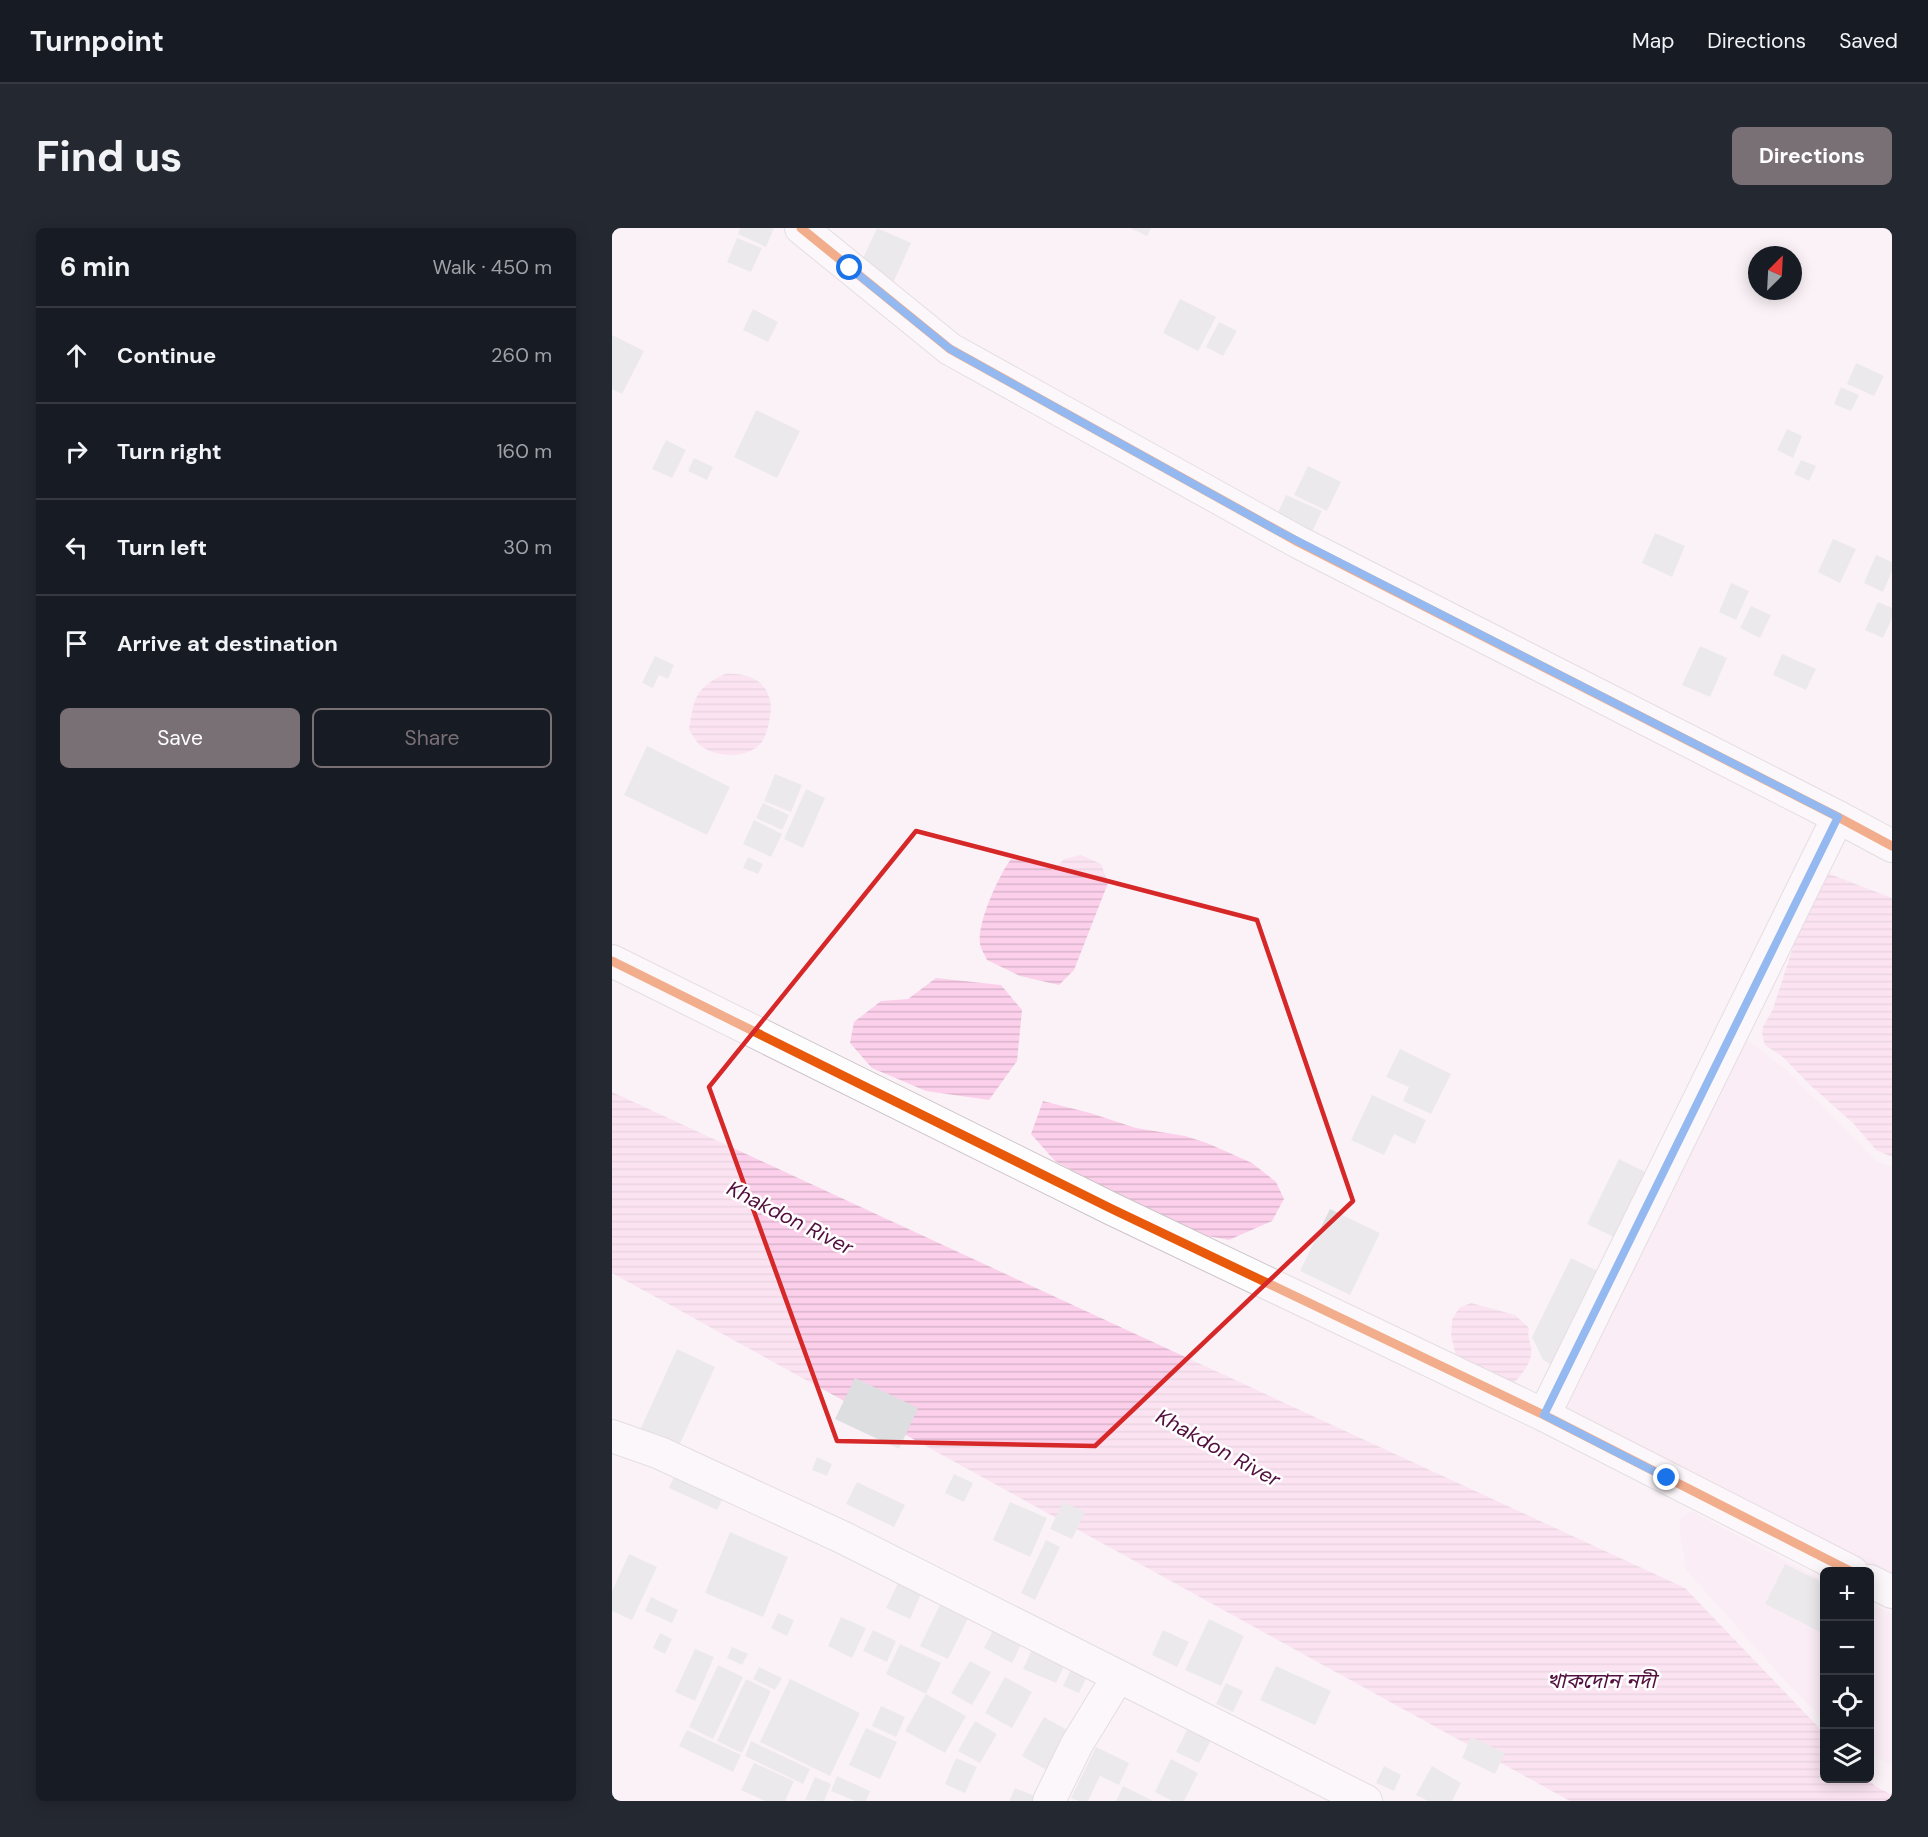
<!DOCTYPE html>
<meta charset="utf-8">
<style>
body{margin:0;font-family:"DM Sans","Noto Sans Bengali",sans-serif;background:#242831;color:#f1f3f6}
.controls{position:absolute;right:18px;bottom:18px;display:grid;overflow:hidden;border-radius:9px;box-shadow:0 3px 15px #0003}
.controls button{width:54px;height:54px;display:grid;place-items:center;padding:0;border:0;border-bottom:2px solid #363941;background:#171b24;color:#f1f3f6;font:30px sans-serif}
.compass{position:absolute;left:1136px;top:18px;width:54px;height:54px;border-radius:50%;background:#171b24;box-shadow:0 3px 15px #0003;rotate:24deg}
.stop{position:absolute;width:18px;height:18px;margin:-14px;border:4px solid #1a73e8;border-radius:50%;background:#fff}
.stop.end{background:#1a73e8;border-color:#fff;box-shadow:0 2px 6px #0008}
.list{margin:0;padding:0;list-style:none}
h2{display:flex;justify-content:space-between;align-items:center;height:78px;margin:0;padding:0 24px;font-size:26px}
h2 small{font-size:20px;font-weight:400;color:#9ea1a6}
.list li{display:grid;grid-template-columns:39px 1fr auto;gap:18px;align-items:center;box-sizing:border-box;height:96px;padding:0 24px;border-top:2px solid #363941}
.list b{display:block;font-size:22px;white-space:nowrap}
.list em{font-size:20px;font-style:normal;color:#9ea1a6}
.actions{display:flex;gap:12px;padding:18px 24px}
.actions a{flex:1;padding:14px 0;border:2px solid #797075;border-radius:9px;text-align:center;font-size:21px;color:#797075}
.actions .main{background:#797075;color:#fff}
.icon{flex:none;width:33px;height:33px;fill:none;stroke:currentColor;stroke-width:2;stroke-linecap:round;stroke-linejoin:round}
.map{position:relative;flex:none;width:1280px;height:1573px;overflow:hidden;border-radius:9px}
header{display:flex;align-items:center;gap:36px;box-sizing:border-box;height:84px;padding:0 30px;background:#171b24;border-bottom:2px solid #363941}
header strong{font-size:28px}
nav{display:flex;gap:33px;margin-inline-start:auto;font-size:21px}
.intro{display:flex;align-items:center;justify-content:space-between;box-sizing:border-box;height:144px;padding:0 36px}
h1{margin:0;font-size:42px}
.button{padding:15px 27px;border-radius:9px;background:#797075;color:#fff;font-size:21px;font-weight:700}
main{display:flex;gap:36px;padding:0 36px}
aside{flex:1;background:#171b24;border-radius:9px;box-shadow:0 3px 15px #0003}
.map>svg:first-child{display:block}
.built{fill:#fce7f3}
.water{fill:url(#water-rules)}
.building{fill:#dcdee0}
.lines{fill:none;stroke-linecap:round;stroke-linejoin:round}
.minor-casing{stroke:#ccc4c8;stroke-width:34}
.minor{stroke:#fefdfe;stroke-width:32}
.cycleway-casing{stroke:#fff;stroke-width:13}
.cycleway{stroke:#e8590c;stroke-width:9}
.route{stroke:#1a73e8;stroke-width:8}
.marked{fill:none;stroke:#d62828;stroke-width:4.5;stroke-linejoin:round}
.labels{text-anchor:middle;stroke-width:5;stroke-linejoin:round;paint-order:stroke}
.water-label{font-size:21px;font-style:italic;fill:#52103f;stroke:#fff}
</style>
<header>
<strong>Turnpoint</strong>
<nav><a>Map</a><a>Directions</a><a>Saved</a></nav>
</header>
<div class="intro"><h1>Find us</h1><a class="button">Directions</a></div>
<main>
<aside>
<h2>6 min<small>Walk · 450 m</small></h2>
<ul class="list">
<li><svg class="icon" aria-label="ahead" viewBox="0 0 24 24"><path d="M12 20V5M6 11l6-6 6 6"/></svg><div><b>Continue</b></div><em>260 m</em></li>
<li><svg class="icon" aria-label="right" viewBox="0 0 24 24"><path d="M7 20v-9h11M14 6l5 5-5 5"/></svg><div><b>Turn right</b></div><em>160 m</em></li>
<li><svg class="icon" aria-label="left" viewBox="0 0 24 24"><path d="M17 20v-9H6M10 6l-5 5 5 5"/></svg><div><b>Turn left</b></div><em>30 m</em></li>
<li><svg class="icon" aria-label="arrive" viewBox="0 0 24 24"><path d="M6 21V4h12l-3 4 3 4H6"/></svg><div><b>Arrive at destination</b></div></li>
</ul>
<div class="actions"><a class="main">Save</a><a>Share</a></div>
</aside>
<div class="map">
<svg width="1280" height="1573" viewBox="0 0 1280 1573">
<defs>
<pattern id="water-rules" width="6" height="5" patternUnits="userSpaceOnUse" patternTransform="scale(1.5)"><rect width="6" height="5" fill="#fcd0eb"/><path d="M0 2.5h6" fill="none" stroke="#d8b3ca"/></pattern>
</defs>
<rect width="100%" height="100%" fill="#faf2f6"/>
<!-- built -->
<g class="built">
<path d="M1123,803L1175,842L1265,934L1280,939V1352L942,1176Z"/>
<path d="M1079,1283L1212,1353V1492L1176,1456L1074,1342L1067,1300L1069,1290Z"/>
<path d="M1258,1376L1280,1386V1538L1258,1525Z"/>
</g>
<!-- water -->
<g class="water">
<path d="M113,446C145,444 165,461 157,494C156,500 153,510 149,515C136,531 103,530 88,517C84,514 81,507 77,502C82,470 83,460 113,446Z"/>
<path d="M469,627L489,636L496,655L462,742L447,757L408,748L375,732C373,727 368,720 368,715C365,695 387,647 399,631L428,634L441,642L452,631Z"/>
<path d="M1215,645L1280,670V929L1264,922L1241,895L1198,857L1171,829L1153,817L1150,805L1151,799L1161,781L1192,685Z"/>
<path d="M324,750L389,757L410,782L405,833L377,872L314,863L260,840L238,815L242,794L269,773L296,771Z"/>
<path d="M0,864L1073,1360L1212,1505V1550L1256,1551L1263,1558L1280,1567V1573H958L0,1045Z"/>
<path d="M431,873L478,885L524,900L573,908L595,915L640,935L664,954L672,971L660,993L617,1012L585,1006L541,986L443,933L419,906Z"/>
<path d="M859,1075L903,1087L917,1100C915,1108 918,1112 919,1120C921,1135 909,1147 899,1158L856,1140L844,1127L839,1108L840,1092L847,1080Z"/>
</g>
<!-- building -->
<g class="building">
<path d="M128,0H162L154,19L126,6Z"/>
<path d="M265,0L299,15L282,53L248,37Z"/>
<path d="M518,0H539L535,8Z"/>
<path d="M125,10L150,20L139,44L115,34Z"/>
<path d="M568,71L604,89L586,123L551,105Z"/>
<path d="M141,81L166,94L156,114L131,102Z"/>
<path d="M607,94L625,103L611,128L594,119Z"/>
<path d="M0,107L32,123L10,166L0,161Z"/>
<path d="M1244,135L1272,148L1262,168L1235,156Z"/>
<path d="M1229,159L1247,167L1239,183L1222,176Z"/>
<path d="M144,182L188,203L165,250L122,229Z"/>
<path d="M1175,201L1190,208L1181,230L1165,222Z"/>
<path d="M54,212L74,222L60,250L40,241Z"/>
<path d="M82,230L101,239L95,252L76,243Z"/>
<path d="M1189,232L1204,238L1197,253L1182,246Z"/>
<path d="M696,238L729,254L715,283L682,267Z"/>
<path d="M674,267L710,283L698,308L663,291Z"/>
<path d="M1043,305L1073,318L1060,349L1030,335Z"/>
<path d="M1221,311L1244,321L1228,355L1206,344Z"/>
<path d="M1264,327L1280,334V343L1271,364L1252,355Z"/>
<path d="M1119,355L1137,363L1124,392L1107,384Z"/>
<path d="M1266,374L1280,380V390L1271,410L1253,402Z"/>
<path d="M1139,378L1159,387L1148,410L1128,400Z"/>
<path d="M1088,418L1115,430L1098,469L1070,457Z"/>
<path d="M1170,426L1204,441L1194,462L1161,447Z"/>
<path d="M43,428L62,437L56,451L47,447L41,460L30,455Z"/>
<path d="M35,518L118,559L95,607L12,567Z"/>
<path d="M163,546L190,557L179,584L152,573Z"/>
<path d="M194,561L213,570L191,620L172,611Z"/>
<path d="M151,575L177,587L170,602L144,590Z"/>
<path d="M142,592L170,606L159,629L131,616Z"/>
<path d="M136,629L151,636L146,646L131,640Z"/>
<path d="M788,821L839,846L819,886L791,873L797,859L774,849Z"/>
<path d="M760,867L814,892L803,916L782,906L772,927L739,912Z"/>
<path d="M1007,931L1038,946L1006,1011L975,996Z"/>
<path d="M718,981L768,1005L738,1067L688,1043Z"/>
<path d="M959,1030L992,1046L946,1140L931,1132L920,1109Z"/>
<path d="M65,1121L103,1139L66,1220L28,1202Z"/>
<path d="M243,1150L306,1180L287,1221L223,1191Z"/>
<path d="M205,1229L220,1236L215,1248L200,1242Z"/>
<path d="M65,1241L114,1264L105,1282L57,1260Z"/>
<path d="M342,1246L361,1255L352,1274L333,1265Z"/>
<path d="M245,1254L293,1277L282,1299L234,1276Z"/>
<path d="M398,1274L435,1290L418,1329L381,1312Z"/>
<path d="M451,1274L473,1284L460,1311L438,1301Z"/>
<path d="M118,1304L176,1329L151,1389L93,1365Z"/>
<path d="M434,1312L448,1319L423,1372L409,1365Z"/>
<path d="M17,1326L45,1339L20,1392L0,1383V1363Z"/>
<path d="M1173,1336L1212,1355V1406L1153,1376Z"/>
<path d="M287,1353L310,1364L298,1391L274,1380Z"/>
<path d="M39,1369L66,1382L60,1395L33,1383Z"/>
<path d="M332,1369L360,1382L336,1431L308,1418Z"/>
<path d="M166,1385L182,1392L175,1408L159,1400Z"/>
<path d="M229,1389L254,1400L240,1430L216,1418Z"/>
<path d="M597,1391L632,1408L609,1458L573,1442Z"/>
<path d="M384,1397L412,1411L400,1435L372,1420Z"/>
<path d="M261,1402L284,1413L275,1434L251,1423Z"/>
<path d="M551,1402L577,1414L565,1439L540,1427Z"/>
<path d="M48,1405L60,1411L53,1426L41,1420Z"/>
<path d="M423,1415L456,1430L444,1455L411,1441Z"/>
<path d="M288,1416L329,1435L314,1466L274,1446Z"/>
<path d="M120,1419L136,1426L130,1437L115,1430Z"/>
<path d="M83,1421L102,1429L83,1473L63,1464Z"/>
<path d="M358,1433L379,1444L360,1477L339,1465Z"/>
<path d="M106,1437L131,1449L101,1511L77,1499Z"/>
<path d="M664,1438L719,1463L703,1497L648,1472Z"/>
<path d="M147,1439L170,1450L163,1462L141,1451Z"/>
<path d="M460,1439L476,1446L467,1465L451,1458Z"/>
<path d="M393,1449L420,1464L400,1500L373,1485Z"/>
<path d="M134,1451L159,1463L130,1525L105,1513Z"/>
<path d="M178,1451L248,1485L218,1548L148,1514Z"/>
<path d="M614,1455L631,1463L621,1484L604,1476Z"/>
<path d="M314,1466L354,1488L333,1525L293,1503Z"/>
<path d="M269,1478L293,1489L284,1509L260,1498Z"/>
<path d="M432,1489L460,1505L438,1544L410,1528Z"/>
<path d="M363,1493L385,1506L368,1535L346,1523Z"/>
<path d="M254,1500L285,1514L268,1551L237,1537Z"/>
<path d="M576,1500L599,1512L587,1535L564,1524Z"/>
<path d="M75,1502L129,1527L121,1544L67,1518Z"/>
<path d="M859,1509L893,1525L883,1546L850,1530Z"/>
<path d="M139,1513L198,1541L191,1556L133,1528Z"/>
<path d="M484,1519L517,1535L507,1557L488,1548L476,1573H467L459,1570Z"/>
<path d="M344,1530L365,1539L353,1565L333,1556Z"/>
<path d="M559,1531L586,1545L572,1573H560L543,1564Z"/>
<path d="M142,1535L182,1553L173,1573H153L129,1562Z"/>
<path d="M772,1538L789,1547L782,1563L764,1555Z"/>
<path d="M820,1538L849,1555L840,1573H816L804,1567Z"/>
<path d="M225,1548L258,1563L254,1573H243L219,1563Z"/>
<path d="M203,1549L219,1556L212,1573L193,1572Z"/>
<path d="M511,1558L541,1573H504Z"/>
<path d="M403,1560L428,1570L427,1573H397Z"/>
</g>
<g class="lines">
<defs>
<g id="minor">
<path d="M189,0L338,121L686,314L1226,589L1280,618"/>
<path d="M0,733L500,981L932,1187L1240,1344"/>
<path d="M932,1187L1226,589"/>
<path d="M0,1208L48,1225L232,1310L754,1573"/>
<path d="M1258,1353L1280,1364"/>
<path d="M437,1573L465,1516L506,1449"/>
</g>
</defs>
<!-- minor casing -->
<use href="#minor" class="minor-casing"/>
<!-- minor -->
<use href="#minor" class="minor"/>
<defs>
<g id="cycleway">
<path d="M189,0L338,121L686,314L1226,589L1280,618"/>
<path d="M0,733L500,981L932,1187L1240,1344"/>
</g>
</defs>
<!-- cycleway casing -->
<use href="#cycleway" class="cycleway-casing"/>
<!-- cycleway -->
<use href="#cycleway" class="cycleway"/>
</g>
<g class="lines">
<!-- route -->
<path class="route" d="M238,40L338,121L666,303L1226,589L932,1187L1055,1250"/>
</g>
<!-- marked area -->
<path d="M0 0H1280V1573H0ZM304,603L645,692L741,973L483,1218L225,1213L97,859Z" fill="#faf2f6" fill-opacity=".55" fill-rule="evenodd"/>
<path class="marked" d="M304,603L645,692L741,973L483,1218L225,1213L97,859Z"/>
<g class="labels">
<!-- water labels -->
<g class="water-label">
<text transform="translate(178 990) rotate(27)" y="7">Khakdon River</text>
<text transform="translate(606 1220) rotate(29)" y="7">Khakdon River</text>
<text x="989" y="1460">খাকদোন নদী</text>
</g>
</g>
</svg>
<div class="controls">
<button>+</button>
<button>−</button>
<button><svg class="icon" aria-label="locate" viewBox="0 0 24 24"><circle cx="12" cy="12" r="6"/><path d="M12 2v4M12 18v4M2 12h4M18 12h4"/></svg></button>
<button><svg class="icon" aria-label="layers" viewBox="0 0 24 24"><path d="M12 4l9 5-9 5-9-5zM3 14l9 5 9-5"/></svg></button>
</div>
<svg class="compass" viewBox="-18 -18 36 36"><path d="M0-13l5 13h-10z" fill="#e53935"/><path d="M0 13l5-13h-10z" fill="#9ea1a6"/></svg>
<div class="stop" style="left:238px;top:40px"></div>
<div class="stop end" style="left:1055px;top:1250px"></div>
</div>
</main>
